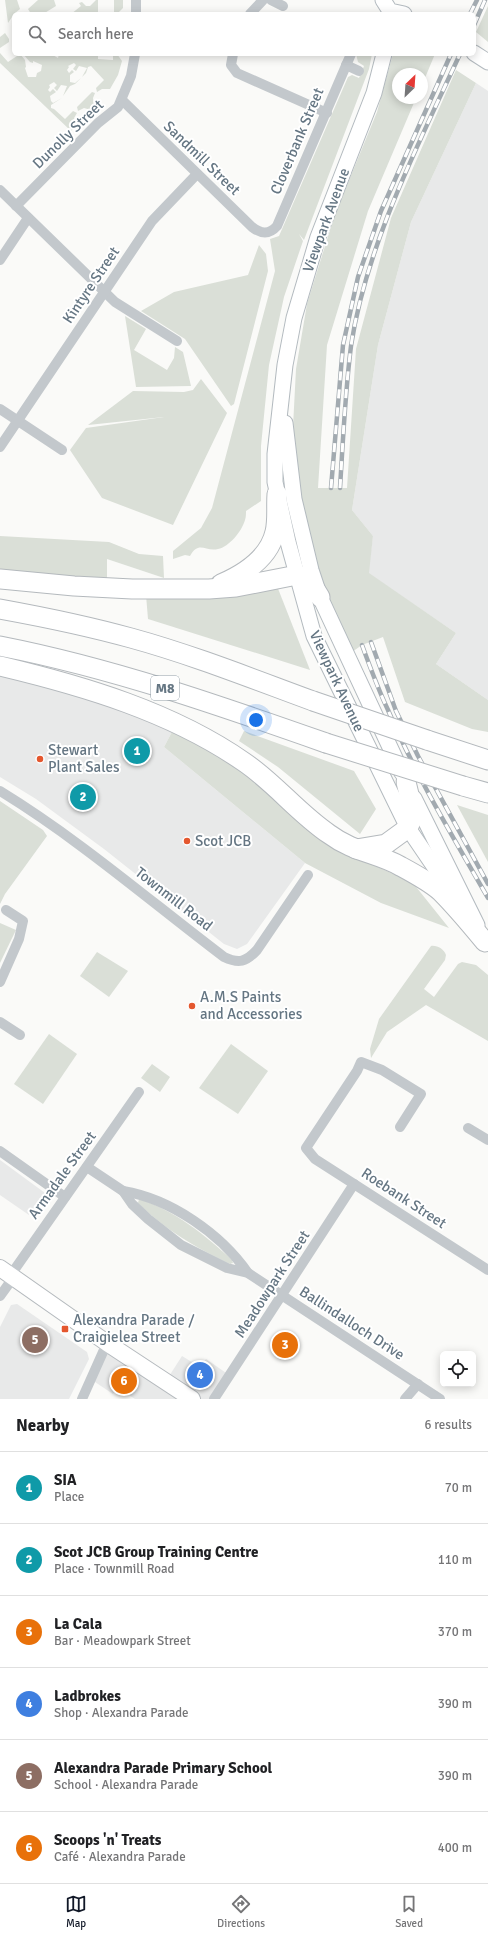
<!DOCTYPE html>
<meta charset="utf-8">
<style>
body{margin:0;font-family:Signika,sans-serif;background:#f2f2f2;color:#202124}
.controls{position:absolute;right:12px;bottom:12px;display:grid;overflow:hidden;border-radius:6px;box-shadow:0 2px 10px #0003}
.controls button{width:36px;height:36px;display:grid;place-items:center;padding:0;border:0;border-bottom:1px solid #e0e0e0;background:#fff;color:#202124;font:20px sans-serif}
.compass{position:absolute;left:392px;top:68px;width:36px;height:36px;border-radius:50%;background:#fff;box-shadow:0 2px 10px #0003;rotate:25deg}
.you{position:absolute;left:256px;top:720px;width:14px;height:14px;margin:-10px;border:3px solid #fff;border-radius:50%;background:#1a73e8;box-shadow:0 0 0 6px #1a73e833}
.badge{display:grid;place-items:center;width:26px;height:26px;border-radius:50%;background:#111827;color:#fff;font-size:13px;font-weight:700}
.pin{position:absolute;translate:-50% -50%;border:2px solid #fff;box-shadow:0 1px 4px #0006}
.list{margin:0;padding:0;list-style:none}
h2{display:flex;justify-content:space-between;align-items:center;height:52px;margin:0;padding:0 16px;font-size:17px}
h2 small{font-size:13px;font-weight:400;color:#757577}
.list li{display:grid;grid-template-columns:26px 1fr auto;gap:12px;align-items:center;box-sizing:border-box;height:72px;padding:0 16px;border-top:1px solid #e0e0e0}
.list b{display:block;font-size:15px;white-space:nowrap}
.list p{margin:0;font-size:13px;white-space:nowrap;color:#757577}
.list em{font-size:13px;font-style:normal;color:#757577}
.icon{flex:none;width:22px;height:22px;fill:none;stroke:currentColor;stroke-width:2;stroke-linecap:round;stroke-linejoin:round}
.map{position:relative;flex:none;width:488px;height:1399px;overflow:hidden}
.search{position:absolute;background:#fff;box-shadow:0 2px 10px #0003;left:12px;right:12px;top:12px;height:44px;display:flex;align-items:center;gap:10px;box-sizing:border-box;padding:0 14px;border-radius:6px;color:#757577;font-size:15px}
.sheet{height:484px;background:#fff}
nav{display:flex;justify-content:space-around;align-items:center;box-sizing:border-box;height:56px;border-top:1px solid #e0e0e0;background:#fff;font-size:11px;color:#757577}
nav a{display:grid;justify-items:center;gap:2px}
nav .on{color:#111827}
.map>svg:first-child{display:block}
.built{fill:#e8e9e9}
.green{fill:#dadfd7}
.lines{fill:none;stroke-linecap:round;stroke-linejoin:round}
.secondary-casing{stroke:#b3babf;stroke-width:17}
.primary-casing{stroke:#b5babe;stroke-width:18}
.highway-casing{stroke:#b4b9bd;stroke-width:21}
.street{stroke:#c3c8cc;stroke-width:10}
.secondary{stroke:#fff;stroke-width:15}
.primary{stroke:#fff;stroke-width:16}
.highway{stroke:#fff;stroke-width:19}
.rail-casing{stroke:#a2aab0;stroke-width:4.5}
.rail{stroke:#fff;stroke-width:3;stroke-dasharray:9;stroke-linecap:butt}
.highway-bridge-casing{stroke:#b4b9bd;stroke-width:21;stroke-linecap:butt}
.highway-bridge{stroke:#fff;stroke-width:19}
.poi-dot{fill:#e4572e;stroke:#fff;stroke-width:1.5}
.labels{text-anchor:middle;stroke-width:4;stroke-linejoin:round;paint-order:stroke}
.shield{fill:#fff;stroke:#939fa8;stroke-width:1}
.shield-label{font-size:14px;font-weight:bold;fill:#657683}
.street-label{font-size:15px;fill:#657683;stroke:#fff}
.poi-label{font-size:15px;fill:#657683;stroke:#fff;text-anchor:start}
</style>
<div class="map">
<svg width="488" height="1399" viewBox="0 0 488 1399">
<rect width="100%" height="100%" fill="#fafaf8"/>
<!-- built -->
<g class="built">
<path d="M476,83L488,91V700L436,664L456,633L368,573L373,536L352,510L378,345L411,222Z"/>
<path d="M0,673L100,700L173,730L164,747L305,863L247,944L237,949L224,944L104,849L36,799L0,777Z"/>
<path d="M0,1160L45,1193L29,1215L0,1195Z"/>
<path d="M17,1304L87,1352L89,1359L69,1399H0V1327L11,1305Z"/>
<path d="M105,1342L166,1381L182,1356L200,1367L206,1359L229,1375L214,1399H135L117,1387L113,1394L89,1378Z"/>
</g>
<!-- green -->
<g class="green">
<path d="M5,0H17L20,9L14,14L8,23Z"/>
<path d="M38,0H54L56,6L43,14H31L28,9Z"/>
<path d="M96,0H98V13L71,14L81,6L79,3L82,2L86,6H90Z"/>
<path d="M114,0H123V8L117,14H114Z"/>
<path d="M488,6V42L476,32Z"/>
<path d="M5,33L9,39V42L0,48V37Z"/>
<path d="M0,53L8,62L20,54L25,60L26,67L25,68L28,77H36L37,73L41,71L42,65L33,61V63L30,62L23,54H51L58,58L59,54H98V59L113,60V54H117L122,61L118,75L110,89H102L97,92L96,88L104,80L91,66L88,67L86,73L82,77L87,68L79,66L76,71L73,69L76,65L74,63L68,66L69,67L67,70L69,73L72,70L74,72L70,75V82L75,83L81,78L75,84L70,86L63,96L67,86L61,85L57,91L54,88L57,85L54,82L49,85L50,87L48,90L50,92L53,89L56,92L50,96L51,101L53,103L62,98L51,105V108L54,109L65,119L73,111L77,113L74,118L76,126L71,131L0,63Z"/>
<path d="M356,54H372L369,69L304,240L299,234L303,241L284,297L269,365L261,446V501L246,511C246,514 246,517 245,520C242,531 229,547 218,549C205,552 199,540 190,556L185,555L173,559V551L201,528L212,508L275,271L270,239L279,236L348,77L352,75L359,78L364,66L358,62Z"/>
<path d="M393,54H435L422,85V74H398V98H416L368,211L327,345L318,488H347L356,349L391,218L456,70L476,83L411,222L378,345L352,510L373,536L369,573L456,633L436,664L488,700V732L472,729L405,702L383,637L362,645L352,652L317,573L301,519L292,446L296,369L307,304L334,217L377,112Z"/>
<path d="M92,92L95,93L93,98L94,107L91,110L84,108L78,111L77,107Z"/>
<path d="M259,245L266,254L268,271L234,404L231,406L185,339L141,311L174,292L248,275Z"/>
<path d="M125,316L146,329L134,350L167,370L174,358L175,347L183,352L191,386L136,387Z"/>
<path d="M201,379L227,413L173,525L102,498L70,450L86,428L164,417L88,425L133,391L184,392L193,390Z"/>
<path d="M0,536L109,542L139,554L163,556L164,578L107,559V578L0,572Z"/>
<path d="M277,586L310,670L148,619L146,595Z"/>
<path d="M173,730L220,756L256,783L325,843L413,883L449,928L381,903L305,863L164,747Z"/>
<path d="M244,731L354,771L376,809L360,834L278,767L239,741Z"/>
<path d="M0,801L43,830L47,836L5,894L0,904Z"/>
<path d="M457,805L488,815V862Z"/>
<path d="M0,923L16,930L0,963Z"/>
<path d="M431,946C437,945 444,949 446,955L445,960L424,989L434,997L458,964L462,962L476,965L488,975V1041L426,1005L387,1032L371,1058L370,1049L379,1019Z"/>
<path d="M97,952L128,971L109,997L80,976Z"/>
<path d="M49,1034L77,1054L43,1104L14,1084Z"/>
<path d="M231,1044L268,1071L238,1114L199,1088Z"/>
<path d="M152,1064L170,1077L160,1092L141,1078Z"/>
<path d="M139,1199C174,1210 205,1235 232,1260L233,1263L230,1264C194,1247 166,1230 138,1203Z"/>
</g>
<g class="lines">
<defs>
<g id="secondary">
<path d="M383,0L390,11L404,14"/>
<path d="M474,53L488,62"/>
<path d="M384,54L374,93L318,237L294,318L285,365L275,454V482L288,542L314,636L408,828L457,900"/>
<path d="M285,423L294,499L311,570L320,597L402,773"/>
<path d="M414,798L477,925"/>
</g>
<path id="primary" d="M0,1268L107,1343L192,1399"/>
<g id="highway">
<path d="M0,579L74,586L132,589H209L236,587L297,575C310,578 313,586 320,597"/>
<path d="M221,584C244,574 269,558 275,532C278,520 276,506 277,494"/>
<path d="M0,609C44,617 88,626 131,638C193,655 253,679 313,701"/>
<path d="M0,646C112,668 218,705 326,743"/>
<path d="M0,666C84,686 172,712 244,762C275,783 298,813 329,834C353,852 377,853 400,866C413,873 430,882 441,892C457,908 471,925 485,942"/>
<path d="M427,740L488,760"/>
<path d="M463,786L488,793"/>
<path d="M356,849L386,844L408,828L414,815L406,782"/>
</g>
</defs>
<!-- secondary casing -->
<use href="#secondary" class="secondary-casing"/>
<!-- primary casing -->
<use href="#primary" class="primary-casing"/>
<!-- highway casing -->
<use href="#highway" class="highway-casing"/>
<!-- street -->
<g class="street">
<path d="M271,0L283,6"/>
<path d="M136,14V0"/>
<path d="M250,14L263,0"/>
<path d="M233,54L231,65L237,73L327,113"/>
<path d="M346,65L359,71"/>
<path d="M122,100L252,227C261,234 269,235 277,226L351,54"/>
<path d="M0,190L115,302L177,341"/>
<path d="M16,206L98,123L118,107L131,76L135,54"/>
<path d="M0,260L28,218"/>
<path d="M0,409L62,450"/>
<path d="M0,447L152,221L197,174"/>
<path d="M0,791C80,840 150,901 224,957C239,964 246,962 257,950L308,875"/>
<path d="M0,982L19,939L23,921L6,910"/>
<path d="M0,1022L20,1035"/>
<path d="M400,1127L421,1094L382,1070L361,1062L357,1071L306,1148L315,1159L488,1270"/>
<path d="M468,1128L488,1140"/>
<path d="M0,1151L65,1197"/>
<path d="M87,1167L123,1191L132,1204L148,1219L181,1245L227,1268L248,1273L440,1399"/>
<path d="M123,1191C171,1199 221,1234 248,1273"/>
<path d="M10,1276L139,1092"/>
<path d="M0,1296L13,1278"/>
<path d="M82,1399L107,1343"/>
<path d="M214,1399L354,1184"/>
<path d="M405,1399L418,1384"/>
</g>
<!-- secondary -->
<use href="#secondary" class="secondary"/>
<!-- primary -->
<use href="#primary" class="primary"/>
<!-- highway -->
<use href="#highway" class="highway"/>
<defs>
<g id="rail">
<path d="M470,14L477,0"/>
<path d="M474,25L485,0"/>
<path d="M331,488L343,345L358,277L381,211L451,54"/>
<path d="M340,488C343,441 345,393 351,346C366,246 418,145 460,54"/>
<path d="M371,642L396,711L418,756L488,884"/>
<path d="M362,645C370,667 378,689 388,710C416,776 453,837 488,898"/>
</g>
</defs>
<!-- rail casing -->
<use href="#rail" class="rail-casing"/>
<!-- rail -->
<use href="#rail" class="rail"/>
<defs>
<g id="highway-bridge">
<path d="M313,701L427,740"/>
<path d="M326,743L463,786"/>
</g>
</defs>
<!-- highway-bridge casing -->
<use href="#highway-bridge" class="highway-bridge-casing"/>
<!-- highway-bridge -->
<use href="#highway-bridge" class="highway-bridge"/>
</g>
<!-- markers -->
<g class="poi-dot">
<circle cx="40" cy="759" r="4"/>
<circle cx="187" cy="841" r="4"/>
<circle cx="192" cy="1006" r="4"/>
<rect x="61" y="1325" width="8" height="8" rx="2"/>
</g>
<g class="labels">
<!-- shield labels -->
<rect class="shield" x="151" y="676" width="28" height="24" rx="3"/>
<g class="shield-label">
<text x="165" y="693">M8</text>
</g>
<!-- street labels -->
<g class="street-label">
<text transform="translate(68 134) rotate(-44)" y="5">Dunolly Street</text>
<text transform="translate(297 141) rotate(-67)" y="5">Cloverbank Street</text>
<text transform="translate(202 158) rotate(44)" y="5">Sandmill Street</text>
<text transform="translate(326 220) rotate(-70)" y="5">Viewpark Avenue</text>
<text transform="translate(91 285) rotate(-56)" y="5">Kintyre Street</text>
<text transform="translate(337 681) rotate(65)" y="5">Viewpark Avenue</text>
<text transform="translate(174 899) rotate(38)" y="5">Townmill Road</text>
<text transform="translate(62 1175) rotate(-54)" y="5">Armadale Street</text>
<text transform="translate(404 1198) rotate(33)" y="5">Roebank Street</text>
<text transform="translate(272 1284) rotate(-57)" y="5">Meadowpark Street</text>
<text transform="translate(352 1323) rotate(33)" y="5">Ballindalloch Drive</text>
</g>
<!-- poi labels -->
<g class="poi-label">
<text x="48" y="755">Stewart<tspan x="48" dy="17">Plant Sales</tspan></text>
<text x="195" y="846">Scot JCB</text>
<text x="200" y="1002">A.M.S Paints<tspan x="200" dy="17">and Accessories</tspan></text>
<text x="73" y="1325">Alexandra Parade /<tspan x="73" dy="17">Craigielea Street</tspan></text>
</g>
</g>
</svg>
<div class="controls">
<button><svg class="icon" aria-label="locate" viewBox="0 0 24 24"><circle cx="12" cy="12" r="6"/><path d="M12 2v4M12 18v4M2 12h4M18 12h4"/></svg></button>
</div>
<svg class="compass" viewBox="-18 -18 36 36"><path d="M0-13l5 13h-10z" fill="#e53935"/><path d="M0 13l5-13h-10z" fill="#757577"/></svg>
<div class="you"></div>
<div class="pin badge" style="left:137px;top:751px;background:#0f9aa8">1</div>
<div class="pin badge" style="left:83px;top:797px;background:#0f9aa8">2</div>
<div class="pin badge" style="left:285px;top:1345px;background:#e8710a">3</div>
<div class="pin badge" style="left:200px;top:1375px;background:#3f7fe0">4</div>
<div class="pin badge" style="left:35px;top:1340px;background:#8d6e63">5</div>
<div class="pin badge" style="left:124px;top:1381px;background:#e8710a">6</div>
<div class="search"><svg class="icon" aria-label="search" viewBox="0 0 24 24"><circle cx="10" cy="10" r="6"/><path d="M15 15l6 6"/></svg>Search here</div>
</div>
<section class="sheet">
<h2>Nearby<small>6 results</small></h2>
<ul class="list">
<li><span class="badge" style="background:#0f9aa8">1</span><div><b>SIA</b><p>Place</p></div><em>70 m</em></li>
<li><span class="badge" style="background:#0f9aa8">2</span><div><b>Scot JCB Group Training Centre</b><p>Place · Townmill Road</p></div><em>110 m</em></li>
<li><span class="badge" style="background:#e8710a">3</span><div><b>La Cala</b><p>Bar · Meadowpark Street</p></div><em>370 m</em></li>
<li><span class="badge" style="background:#3f7fe0">4</span><div><b>Ladbrokes</b><p>Shop · Alexandra Parade</p></div><em>390 m</em></li>
<li><span class="badge" style="background:#8d6e63">5</span><div><b>Alexandra Parade Primary School</b><p>School · Alexandra Parade</p></div><em>390 m</em></li>
<li><span class="badge" style="background:#e8710a">6</span><div><b>Scoops 'n' Treats</b><p>Café · Alexandra Parade</p></div><em>400 m</em></li>
</ul>
</section>
<nav>
<a class="on"><svg class="icon" aria-label="map" viewBox="0 0 24 24"><path d="M3 6l6-2 6 2 6-2v14l-6 2-6-2-6 2zM9 4v14M15 6v14"/></svg>Map</a>
<a><svg class="icon" aria-label="directions" viewBox="0 0 24 24"><path d="M12 3l9 9-9 9-9-9zM9 14v-3h6M13 9l2 2-2 2"/></svg>Directions</a>
<a><svg class="icon" aria-label="saved" viewBox="0 0 24 24"><path d="M7 4h10v16l-5-4-5 4z"/></svg>Saved</a>
</nav>
